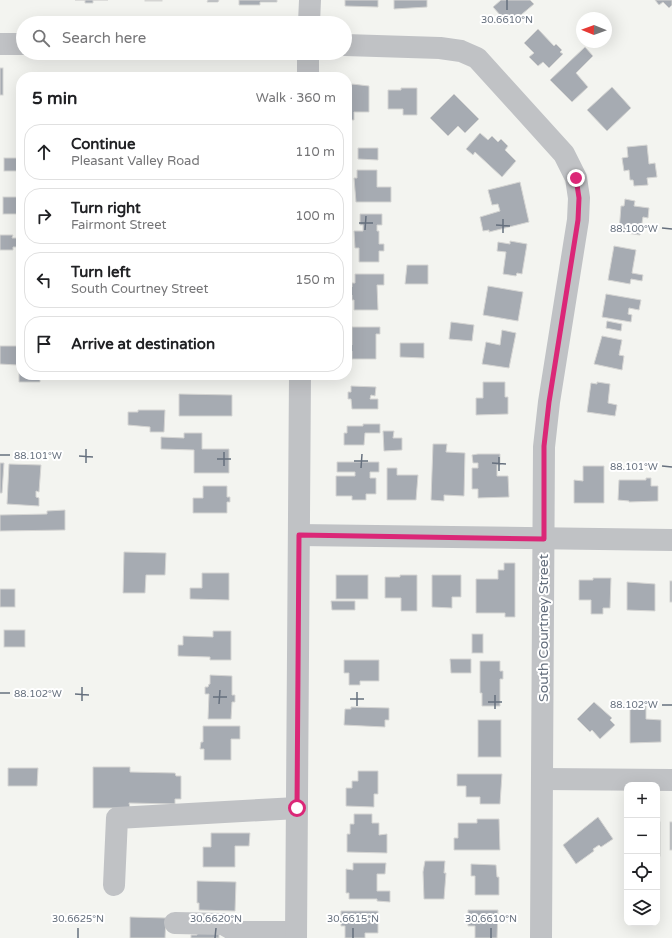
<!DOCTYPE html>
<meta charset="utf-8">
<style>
body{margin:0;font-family:"Varela Round",sans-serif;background:#f6f6f6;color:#202124}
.controls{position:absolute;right:12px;bottom:12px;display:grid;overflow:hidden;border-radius:8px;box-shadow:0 4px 16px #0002}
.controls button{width:36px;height:36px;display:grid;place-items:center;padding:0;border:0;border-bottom:1px solid #e0e0e0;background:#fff;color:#202124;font:20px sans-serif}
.compass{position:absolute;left:576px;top:12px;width:36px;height:36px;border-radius:50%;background:#fff;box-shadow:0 4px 16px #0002;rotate:271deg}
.stop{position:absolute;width:12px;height:12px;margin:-9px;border:3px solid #db2777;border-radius:50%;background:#fff}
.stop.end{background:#db2777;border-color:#fff;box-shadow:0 1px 4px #0008}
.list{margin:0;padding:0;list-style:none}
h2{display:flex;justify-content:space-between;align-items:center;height:52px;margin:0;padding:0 16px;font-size:17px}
h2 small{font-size:13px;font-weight:400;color:#757577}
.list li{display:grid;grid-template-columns:26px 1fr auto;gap:12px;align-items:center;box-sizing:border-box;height:56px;margin:0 8px 8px;padding:0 8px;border:1px solid #e0e0e0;border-radius:16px}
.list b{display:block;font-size:15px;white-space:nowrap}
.list p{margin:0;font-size:13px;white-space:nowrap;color:#757577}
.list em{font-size:13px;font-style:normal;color:#757577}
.icon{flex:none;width:22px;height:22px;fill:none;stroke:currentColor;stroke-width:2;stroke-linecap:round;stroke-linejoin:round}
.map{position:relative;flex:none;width:672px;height:938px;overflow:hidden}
.search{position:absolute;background:#fff;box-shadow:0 4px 16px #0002;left:16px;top:16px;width:336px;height:44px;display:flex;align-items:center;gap:10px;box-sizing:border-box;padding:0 14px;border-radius:22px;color:#757577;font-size:15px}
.panel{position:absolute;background:#fff;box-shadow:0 4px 16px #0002;left:16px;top:72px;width:336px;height:308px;border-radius:16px}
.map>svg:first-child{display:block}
.building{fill:#a6abb2;stroke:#d5d5d3}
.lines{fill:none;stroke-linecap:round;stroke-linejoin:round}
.minor{stroke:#c0c2c5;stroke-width:22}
.route{stroke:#db2777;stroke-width:5}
.ticks{fill:none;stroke:#66707e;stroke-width:1.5}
.labels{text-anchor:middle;stroke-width:4;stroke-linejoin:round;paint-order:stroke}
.street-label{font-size:14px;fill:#66707e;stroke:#fff}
.ticks-label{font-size:10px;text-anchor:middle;fill:#66707e;stroke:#fff;stroke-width:4;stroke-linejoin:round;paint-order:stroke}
</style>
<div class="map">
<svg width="672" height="938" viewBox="0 0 672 938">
<rect width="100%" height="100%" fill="#f3f4f0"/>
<!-- building -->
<g class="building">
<path d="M75,0H108H93V3H85V0Z"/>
<rect x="145" y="0" width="17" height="1"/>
<path d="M208,0H219L218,2H207Z"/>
<path d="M239,0H277V2H260V5H239Z"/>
<path d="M345,0H378V7L345,6Z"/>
<path d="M394,0H427V7L394,9Z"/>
<path d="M501,0H530L534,4L509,25L493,7Z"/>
<path d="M655,0H672V5L669,8L663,2L659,5Z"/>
<path d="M538,29L554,46L556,44L562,50L560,52L563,54L549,68L543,62L538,66L529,57L534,53L524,43Z"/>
<path d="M585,47L593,56L576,73L588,87L572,102L550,80Z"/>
<rect x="0" y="68" width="3" height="27"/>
<path d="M352,84L369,86V112H354V120H347V90H350Z"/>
<path d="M612,87L631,108L607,131L587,110Z"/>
<path d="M401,88H417V115H403V109H388V90H401Z"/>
<path d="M454,94L479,119L465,133L458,126L448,136L430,118Z"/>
<path d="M480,133L488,140L492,136L498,142L501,139L508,146L505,150L516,161L502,177L475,152L473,155L466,149Z"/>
<path d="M647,145L649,164L655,163L657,177L647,178L648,185L634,186L633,180H630L629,170L624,171L622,158L628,157L627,147Z"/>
<path d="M358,148H378V160L358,159Z"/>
<rect x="4" y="158" width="17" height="13"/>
<path d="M357,170H377V187H391V202H356L354,178H357Z"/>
<path d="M520,182L529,222L489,232V230L483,231L480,217L500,211L498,204L492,205L488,190Z"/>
<rect x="3" y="197" width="18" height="17"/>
<path d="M625,199L635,201L634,206L649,208L648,218L643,217L640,235L619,232L621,206H624Z"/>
<path d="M360,214H382V225H377V231H379V244H384V251H379V262H359V248H355L354,231H363V225H360Z"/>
<path d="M0,235H13L12,238H21V247H13V250H0Z"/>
<path d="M510,241L527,244L522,274L517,273L516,276L503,274L506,252L497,251L498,242L510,244Z"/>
<path d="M614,246L636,250L632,273L643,275L642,281L631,279L630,284L608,280Z"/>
<path d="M407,265H428V284H405Z"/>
<path d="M355,274H384V285H377L378,310H354V300H352V295H349V288L352,287V283H355Z"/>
<path d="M488,286L523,292L518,321L483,315Z"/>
<path d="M606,294L641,300L639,310L629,308L628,314L632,315L631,322L602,317Z"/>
<path d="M607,321L622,324L621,331L606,328Z"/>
<path d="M451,322L474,325L472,341L449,339Z"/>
<path d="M352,327H380V334H376V359H352V351H348V345H352Z"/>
<path d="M502,330L516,333L509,368L482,364L486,342L500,345Z"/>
<path d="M602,336L622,340L619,355L624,356L622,370L594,364Z"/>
<path d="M400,343H424V358L400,357Z"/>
<path d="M0,346H17V365L0,364Z"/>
<path d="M19,366H21V375H40V382H19Z"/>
<path d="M483,382H505V397H508V414L476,415V398H483Z"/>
<path d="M597,382L610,384L608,403L617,405L615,416L587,412L591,383L597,384Z"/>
<path d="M351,386L376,387L375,396L371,395L370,399H378V409H352L351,399H348V392H351Z"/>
<path d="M179,394L232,395V416H179Z"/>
<path d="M138,410H165L164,432H150V427L128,425V412H138Z"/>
<path d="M363,424H380V433H365L364,445H344V433H347V426H363Z"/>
<path d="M383,431H394L393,438H402V450L384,451Z"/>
<path d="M184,433H202V449H229V473H194V450L161,449V437L184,438Z"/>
<path d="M433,444H447L446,452L465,453L464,496L444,495V501L431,500Z"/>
<path d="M478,454H500V465H497V476H508L509,497L478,498V489H472V468H478V463H473L472,455Z"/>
<path d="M337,462H379V472H370V478H376V494H366V500H352V496H336V476H355V472H337Z"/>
<path d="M0,463H4L2,493H0Z"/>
<path d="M9,464L41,465L39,492L36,491V497L39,498V506L7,504Z"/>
<path d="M583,466H604V503H574V480L583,481Z"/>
<path d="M387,468H397V475H418L416,500H387Z"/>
<path d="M646,478H651V486H658V501L629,502V501L618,500L619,480H646Z"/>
<path d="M203,486H227V497H230V502H227V513H193V498H203Z"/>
<path d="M65,510V530L0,531V515L47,514V511Z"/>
<path d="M124,552L166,553L165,575H146L145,593H123Z"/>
<path d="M504,563H515V617H505V613H476V579H498V570H504Z"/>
<path d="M202,573H229V600L190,599V588H202Z"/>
<rect x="336" y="575" width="32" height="24"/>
<path d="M400,575H417V611H401V598H385V577H400Z"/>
<path d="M432,575H461V597H452V608L432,607Z"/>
<path d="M593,578H611L610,608H603V614H591V600H579V580H593Z"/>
<rect x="670" y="581" width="2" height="21"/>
<path d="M627,582L655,584V611L627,610Z"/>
<rect x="0" y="589" width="15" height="18"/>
<path d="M331,601H355V610H332Z"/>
<rect x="4" y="630" width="21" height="17"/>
<path d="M213,631H231V660H210V657L178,656V645H183V636L213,637Z"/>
<rect x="472" y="634" width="11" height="19"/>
<path d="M450,659H471V673H451Z"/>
<path d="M344,660H379V681H360V685H349V673H344Z"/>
<path d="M480,661H500V671H503V679H500V706H482V693H480Z"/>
<path d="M210,675L232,676V695H235V702H232L231,719H208L209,694H205V687H208L209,684H210Z"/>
<path d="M594,702L612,718L610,720L615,725L600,739L592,730L590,732L577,719Z"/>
<path d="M630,706H646V719L661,720V742L630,743Z"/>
<path d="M351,707L389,708V720H385V727L344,725L345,709H351Z"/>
<rect x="478" y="720" width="23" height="37"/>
<path d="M203,726H240V739H231V760H204V749H200L201,742H203Z"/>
<path d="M93,767H130V772L175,773L176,776H181V799H175V804L129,803L130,808H93Z"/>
<path d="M8,768H38L37,786H8Z"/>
<path d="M358,771H378V794H374V807L346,806V788H352V781H358Z"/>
<path d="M457,774H502L500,804H480V797H466V786H457Z"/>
<path d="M354,814H372V823H379V835L387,834V853L347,852V834H350V824H354Z"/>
<path d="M598,817L613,839L601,847L599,845L593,849L594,851L576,864L563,845Z"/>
<path d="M477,819H499L500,850H454V838H458V823H477Z"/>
<rect x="657" y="822" width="3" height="34"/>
<rect x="670" y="822" width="2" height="28"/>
<path d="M211,833H250L249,846H235V867H203V847H211Z"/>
<path d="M425,861H445L444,873H446L444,899H424L423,872Z"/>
<path d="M353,863H386L385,874H377V891H390V902L377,901V899H349V893H346V869L353,870Z"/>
<path d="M471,864L496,865L497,877H499V895H475V876H471Z"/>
<path d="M197,881L236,882L235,911L199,910V903H197Z"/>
<path d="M468,910H498L497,938H475V926H468Z"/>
<path d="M341,911H378V933H365V938H345V926H341Z"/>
<path d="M130,917L166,918L165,938H130Z"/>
<path d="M197,926L219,927V938H191V935H197Z"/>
</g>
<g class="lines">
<!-- minor -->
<g class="minor">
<path d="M309,23L310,0"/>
<path d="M0,44H23"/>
<path d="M345,45L440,48L461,51L477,58L564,154L576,178L579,198L578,220L549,402L544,447L541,938"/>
<path d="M308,77V53"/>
<path d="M299,535L672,540"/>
<path d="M542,779L672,780"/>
<path d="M114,885L117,818L297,808"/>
<path d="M175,923L223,924L237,932"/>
<path d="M237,938V932H296"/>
<path d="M296,938L300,375"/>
</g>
</g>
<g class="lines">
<!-- route -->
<path class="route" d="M297,808L299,535L544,539V446L549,402L578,220L579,198L576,178"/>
</g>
<!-- ticks -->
<path class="ticks" d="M507,10V0M359,223H373M496,225L510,226M662,228L672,229M365,230L366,216M503,233V219M0,455H10M79,456L93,457M217,459H231M354,461H368M86,463V449M492,463L506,464M224,466V452M662,466L672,467M361,468L362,454M499,471V457M0,693H10M75,694L89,695M213,697H227M350,699H364M82,701V687M488,702H502M219,704L220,690M662,705H672M357,706V692M495,709V695M78,938V928M215,938L216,928M353,938V928M491,938V928"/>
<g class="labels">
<!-- street labels -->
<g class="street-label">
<text transform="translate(543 628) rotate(-90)" y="5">South Courtney Street</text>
</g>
</g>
<g class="ticks-label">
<text x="507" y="23">30.6610°N</text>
<text x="634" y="232">88.100°W</text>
<text x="38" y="459">88.101°W</text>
<text x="634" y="470">88.101°W</text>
<text x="38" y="697">88.102°W</text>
<text x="634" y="708">88.102°W</text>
<text x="78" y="922">30.6625°N</text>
<text x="216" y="922">30.6620°N</text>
<text x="353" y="922">30.6615°N</text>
<text x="491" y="922">30.6610°N</text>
</g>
</svg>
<div class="controls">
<button>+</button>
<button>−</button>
<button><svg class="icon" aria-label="locate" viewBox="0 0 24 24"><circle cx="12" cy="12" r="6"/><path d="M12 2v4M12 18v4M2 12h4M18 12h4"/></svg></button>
<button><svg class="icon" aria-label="layers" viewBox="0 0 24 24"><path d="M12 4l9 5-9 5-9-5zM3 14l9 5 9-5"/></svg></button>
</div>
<svg class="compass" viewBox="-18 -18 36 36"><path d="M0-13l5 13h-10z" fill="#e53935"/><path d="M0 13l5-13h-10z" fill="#757577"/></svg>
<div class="stop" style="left:297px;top:808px"></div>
<div class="stop end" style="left:576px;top:178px"></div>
<div class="search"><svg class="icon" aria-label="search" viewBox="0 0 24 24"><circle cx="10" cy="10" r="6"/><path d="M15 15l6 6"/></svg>Search here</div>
<section class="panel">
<h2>5 min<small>Walk · 360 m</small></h2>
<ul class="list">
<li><svg class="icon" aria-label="ahead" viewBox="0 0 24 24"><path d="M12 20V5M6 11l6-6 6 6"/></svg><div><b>Continue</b><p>Pleasant Valley Road</p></div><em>110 m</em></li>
<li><svg class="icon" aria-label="right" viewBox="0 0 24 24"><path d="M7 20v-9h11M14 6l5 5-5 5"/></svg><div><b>Turn right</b><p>Fairmont Street</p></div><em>100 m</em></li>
<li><svg class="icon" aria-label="left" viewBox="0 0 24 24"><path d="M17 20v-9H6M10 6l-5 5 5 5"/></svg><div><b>Turn left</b><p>South Courtney Street</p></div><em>150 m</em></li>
<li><svg class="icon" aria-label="arrive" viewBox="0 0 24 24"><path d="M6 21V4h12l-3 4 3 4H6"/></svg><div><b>Arrive at destination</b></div></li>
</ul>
</section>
</div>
